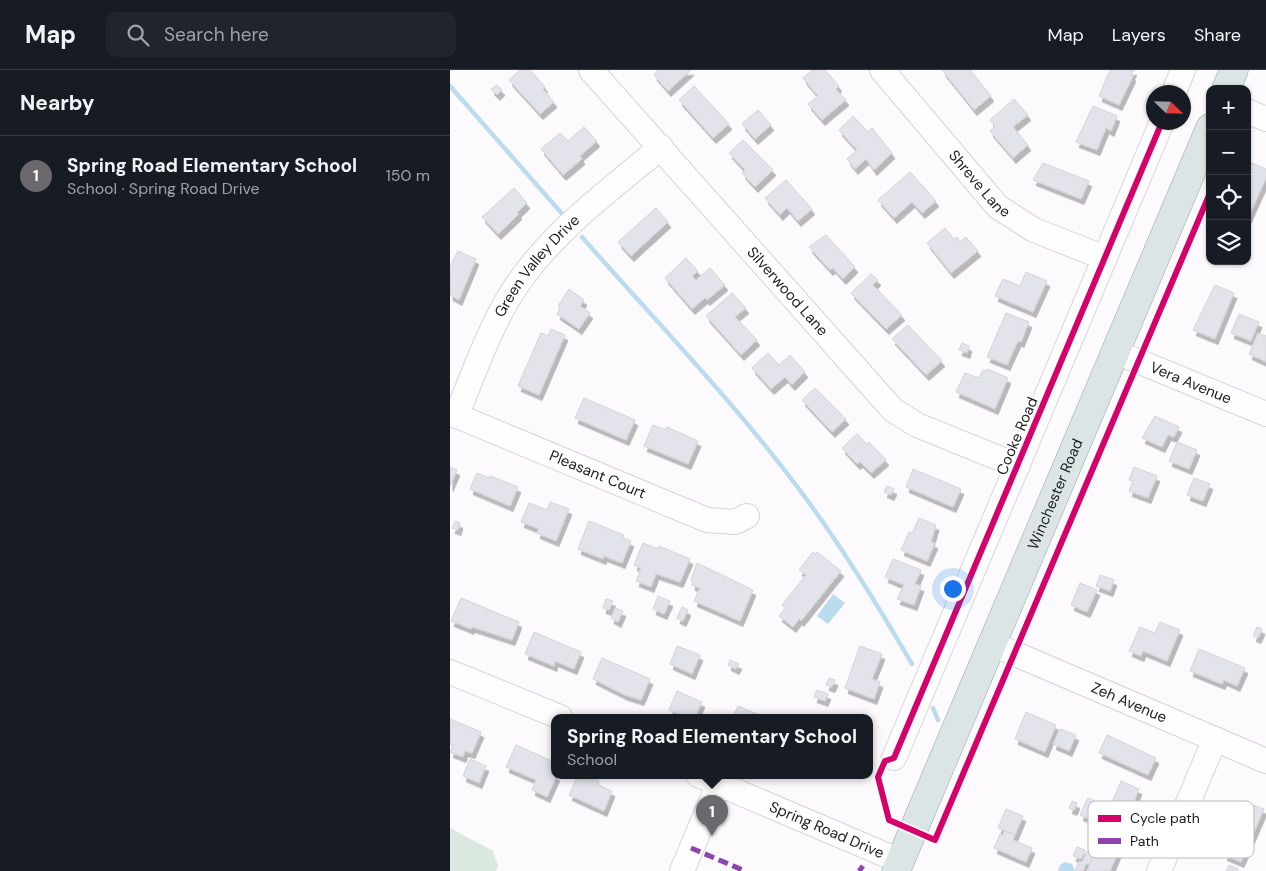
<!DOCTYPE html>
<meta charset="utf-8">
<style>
body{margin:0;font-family:"DM Sans",sans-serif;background:#20242c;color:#f1f3f6}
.controls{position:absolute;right:15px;top:15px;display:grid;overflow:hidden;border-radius:10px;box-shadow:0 1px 4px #0004}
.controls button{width:45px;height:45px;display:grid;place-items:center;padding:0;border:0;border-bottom:1px solid #363941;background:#171b24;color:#f1f3f6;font:25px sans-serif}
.compass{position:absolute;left:696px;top:15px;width:45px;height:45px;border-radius:50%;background:#171b24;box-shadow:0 1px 4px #0004;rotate:113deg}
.you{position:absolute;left:502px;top:518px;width:18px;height:18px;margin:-12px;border:4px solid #fff;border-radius:50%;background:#1a73e8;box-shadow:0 0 0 8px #1a73e833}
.badge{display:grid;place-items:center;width:32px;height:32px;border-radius:50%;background:#6b696d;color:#fff;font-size:16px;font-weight:700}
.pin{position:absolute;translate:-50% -41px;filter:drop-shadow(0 1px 2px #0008)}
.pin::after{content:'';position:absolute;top:26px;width:18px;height:15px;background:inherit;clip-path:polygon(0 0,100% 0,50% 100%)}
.popup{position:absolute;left:101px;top:644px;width:322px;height:65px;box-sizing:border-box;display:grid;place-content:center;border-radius:10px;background:#171b24;filter:drop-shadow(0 1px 4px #0005);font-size:16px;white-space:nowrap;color:#9ea1a6}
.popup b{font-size:19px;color:#f1f3f6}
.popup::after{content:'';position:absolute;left:50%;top:100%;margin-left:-10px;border:10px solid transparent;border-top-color:#171b24}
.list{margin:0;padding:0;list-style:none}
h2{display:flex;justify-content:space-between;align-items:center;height:65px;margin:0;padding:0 20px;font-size:21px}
h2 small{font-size:16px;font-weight:400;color:#9ea1a6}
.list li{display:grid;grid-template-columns:32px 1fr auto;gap:15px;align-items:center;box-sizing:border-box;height:80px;padding:0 20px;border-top:1px solid #363941}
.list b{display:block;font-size:19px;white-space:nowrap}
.list p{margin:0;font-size:16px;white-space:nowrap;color:#9ea1a6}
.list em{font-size:16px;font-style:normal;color:#9ea1a6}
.icon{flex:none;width:28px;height:28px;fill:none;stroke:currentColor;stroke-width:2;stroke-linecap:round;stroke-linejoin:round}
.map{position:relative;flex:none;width:816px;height:801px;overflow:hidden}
header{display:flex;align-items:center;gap:30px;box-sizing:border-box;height:70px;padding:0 25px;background:#171b24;border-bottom:1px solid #363941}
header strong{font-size:24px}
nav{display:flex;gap:28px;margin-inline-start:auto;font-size:18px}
.search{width:350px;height:45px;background:#20242c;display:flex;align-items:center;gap:12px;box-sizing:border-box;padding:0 18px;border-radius:10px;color:#9ea1a6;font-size:19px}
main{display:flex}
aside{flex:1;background:#171b24}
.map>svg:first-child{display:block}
.green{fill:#dbe8df}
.water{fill:#badcee}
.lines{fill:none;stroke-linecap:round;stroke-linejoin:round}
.stream{stroke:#badcee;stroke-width:4.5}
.building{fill:#e3e3ec;stroke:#d3d2d6;filter:url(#shadow)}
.minor-casing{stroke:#d6d4d8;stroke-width:26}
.major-casing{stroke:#95a5a7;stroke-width:29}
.minor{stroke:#fffeff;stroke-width:24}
.major{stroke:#dce5e5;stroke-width:28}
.quiet{stroke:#8e44ad;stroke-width:5;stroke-dasharray:10 5;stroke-linecap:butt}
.cycleway-casing{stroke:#fff;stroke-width:9}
.cycleway{stroke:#d6006c;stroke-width:6}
.labels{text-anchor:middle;stroke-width:4;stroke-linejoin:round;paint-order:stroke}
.street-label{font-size:15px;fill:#1d1b20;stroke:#fff}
.key{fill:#fff;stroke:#bbbbbc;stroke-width:1}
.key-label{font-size:14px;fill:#1d1b20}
</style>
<header>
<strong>Map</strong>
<div class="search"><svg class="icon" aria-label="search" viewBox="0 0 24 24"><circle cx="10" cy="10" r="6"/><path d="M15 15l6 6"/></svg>Search here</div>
<nav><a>Map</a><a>Layers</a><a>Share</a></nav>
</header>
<main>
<aside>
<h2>Nearby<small></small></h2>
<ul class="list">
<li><span class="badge">1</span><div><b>Spring Road Elementary School</b><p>School · Spring Road Drive</p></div><em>150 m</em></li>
</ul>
</aside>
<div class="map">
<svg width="816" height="801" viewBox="0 0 816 801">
<defs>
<filter id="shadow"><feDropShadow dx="3" dy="5.5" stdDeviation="0" flood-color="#0004"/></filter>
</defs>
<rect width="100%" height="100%" fill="#fcfafd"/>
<!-- green -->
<path class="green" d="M0,758L43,781L48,796L46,801H0Z"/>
<!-- water -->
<g class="water">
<path d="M383,524L395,533L378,554L367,546Z"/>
<path d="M615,792L622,794L625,801H608L610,795Z"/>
</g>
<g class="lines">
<!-- stream -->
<g class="stream">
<path d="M0,16L114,146"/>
<path d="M132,167C209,255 292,340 360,434C397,485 430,539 462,594"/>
<path d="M483,638L488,650"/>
</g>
</g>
<!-- building -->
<g class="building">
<path d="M70,0H79L84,4L95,17L93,19L104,32L90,44L59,10Z"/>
<path d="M208,0H241L218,21L204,5Z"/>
<path d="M362,0H375L389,16L386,19L396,30L372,50L358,34L368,26L353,8Z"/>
<path d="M492,0H520L541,26L524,40Z"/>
<path d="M660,0H684L681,5L683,6L669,35L649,26Z"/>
<path d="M47,15L52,20L47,25L41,19Z"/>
<path d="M244,16L279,54L263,68L229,30Z"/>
<path d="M564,29L578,45L563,57L578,75L563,88L540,61L545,56L540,50Z"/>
<path d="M643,36L667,46L661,61L656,58L647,80L626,72Z"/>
<path d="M308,40L321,55L305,69L292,54Z"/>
<path d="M403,46L418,62L422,58L442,83L424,100L416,89L405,99L397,89L407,80L389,60Z"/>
<path d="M134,57L147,71L130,86L132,89L113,105L91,79L110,63L118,71Z"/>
<path d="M293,70L323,100L305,117L292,103L295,100L279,83Z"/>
<path d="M799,92L816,99V108L798,148L797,97Z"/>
<path d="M593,93L639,111L631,129L583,110Z"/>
<path d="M460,102L486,131L472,143L462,132L444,148L428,130Z"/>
<path d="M336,110L362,139L348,151L337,138L330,145L315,128Z"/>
<path d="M64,118L77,133L67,143L69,144L48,164L32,147Z"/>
<path d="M206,138L218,152L181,186L168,172Z"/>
<path d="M495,158L504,169L507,167L510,172L516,167L528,181L501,203L477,173Z"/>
<path d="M376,165L405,197L393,209L383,198L380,200L359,177Z"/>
<path d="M8,181L26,189L9,230L0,225V197Z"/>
<path d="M236,188L248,201L242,206L246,210L260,198L275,215L257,230L255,228L242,239L215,208Z"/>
<path d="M576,202L597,211L583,242L545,226L553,209L570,216Z"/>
<path d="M421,204L428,210L423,215L452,245L436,259L401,223Z"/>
<path d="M765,215L784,223L765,269L743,260Z"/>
<path d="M119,219L134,230L130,236L140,243L129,259L107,244L110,238L108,236Z"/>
<path d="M282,223L296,238L285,247L307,270L291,285L256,246Z"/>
<path d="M556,243L579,252L571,272L568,271L557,295L537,287Z"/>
<path d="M789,244L809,252L801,271L781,263Z"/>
<path d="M458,255L492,291L476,305L442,269Z"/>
<path d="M101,259L115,265L89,325L68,316L91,263L98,266Z"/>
<path d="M808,263L816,266V292L799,284Z"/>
<path d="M512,273L519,276L517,283L509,280Z"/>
<path d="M318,283L329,295L340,285L355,302L342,315L335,307L321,319L302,298Z"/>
<path d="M538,299L558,308L545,339L506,322L515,303L529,308L533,300L537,301Z"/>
<path d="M365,318L396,349L382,362L352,330Z"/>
<path d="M134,328L185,350L176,370L125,348Z"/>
<path d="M705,346L729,357L724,367L718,365L712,377L692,368Z"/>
<path d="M203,355L216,360L217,357L248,371L238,394L194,376Z"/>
<path d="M407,364L417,374L419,372L436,390L421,403L410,392L407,394L392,378Z"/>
<path d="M727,372L747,380L739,399L719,391Z"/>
<path d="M0,397L7,400L0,416Z"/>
<path d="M684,397L707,406L698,428L679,421L683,411L679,410Z"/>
<path d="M463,399L511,419L503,437L456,417Z"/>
<path d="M27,403L39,408L40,406L68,417L60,436L20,419Z"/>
<path d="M744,408L760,414L753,431L737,425Z"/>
<path d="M437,416L444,419L441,425L434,422Z"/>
<path d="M100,432L119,439L106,471L87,463L89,459L71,452L79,433L97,440Z"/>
<path d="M469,448L486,455L481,472L485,473L477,491L451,480L459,462L462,463Z"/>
<path d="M5,451L10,453L8,460L2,458Z"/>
<path d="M139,451L174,465L173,468L181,471L172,493L154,486L153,489L128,479Z"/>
<path d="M193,473L208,479L209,476L240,489L230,512L206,504L201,517L186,511L191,498L184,495Z"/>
<path d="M363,482L365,484L367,482L391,501L351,551L349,549L343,557L329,546L335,538L332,535L356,505L349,500Z"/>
<path d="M443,489L471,500L465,514L471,516L464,535L447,529L454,515L435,507Z"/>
<path d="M247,493L303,520L290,551L244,531L250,518L242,515L243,511L241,510Z"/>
<path d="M650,505L664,510L660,521L646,516Z"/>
<path d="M630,513L647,520L637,542L621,535Z"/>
<path d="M208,526L220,531L214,544L203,539Z"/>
<path d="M11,528L69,552L62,570L22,557L21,559L1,551Z"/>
<path d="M156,529L163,531L159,540L153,538Z"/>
<path d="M232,537L238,540L233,551L227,548Z"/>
<path d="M165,538L173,541L168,552L161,548Z"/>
<path d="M710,552L730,560L717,591L693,581L691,586L679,581L690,557L705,563Z"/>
<path d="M807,557L812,559L808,568L803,566Z"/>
<path d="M84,562L131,582L124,599L105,591L104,596L75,584Z"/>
<path d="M227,576L250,585L242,604L220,594Z"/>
<path d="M410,576L432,584L422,609L430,612L424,629L395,618Z"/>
<path d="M749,579L795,598L787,616L774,610L772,614L740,601Z"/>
<path d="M152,588L200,609L191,630L175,625L143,609Z"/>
<path d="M280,590L289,594L286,599L278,595Z"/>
<path d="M379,608L385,610L382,617L376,615Z"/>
<path d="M367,620L378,624L375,631L364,627Z"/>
<path d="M227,621L252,632L245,647H236L219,640Z"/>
<path d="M288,636L314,647H283Z"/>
<path d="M576,642L606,655L595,682L565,669Z"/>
<path d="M0,649L31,662L22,683L15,681L13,687L0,682L3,675L0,674Z"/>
<path d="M610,659L626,665L619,681L603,674Z"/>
<path d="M657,665L706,688L698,705L649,683Z"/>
<path d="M66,675L104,692V705H107L97,727L82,720L86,710L56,697Z"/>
<path d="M20,689L36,696L29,713L13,706Z"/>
<path d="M128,705H134L149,711L148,715L162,721L154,741L119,725Z"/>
<path d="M671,711L689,719L684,732L686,733L684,738L681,737L677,747L659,739Z"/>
<path d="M638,728L654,735L646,752L630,745Z"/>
<path d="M622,731L627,733L624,740L619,738Z"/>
<path d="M792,731L814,739L791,792L774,785L781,770L784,771L787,765L777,761Z"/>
<path d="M556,739L573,746L565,765L548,758Z"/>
<path d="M554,761L565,765L563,770L582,778L576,792L544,778L550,764L553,765Z"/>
<path d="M641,764L649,768L646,773L638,770Z"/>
<path d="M653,765L672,773L660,801H637Z"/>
<path d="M627,777L635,780L631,789L623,786Z"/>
<path d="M637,781L644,784L640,795L636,794L633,801H625L629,791L632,792Z"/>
<path d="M779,795L788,799L787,801H776Z"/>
</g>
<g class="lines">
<defs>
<g id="minor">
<path id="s1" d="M141,0L443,340L467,355L568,396"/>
<path id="s2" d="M432,0L548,137L584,160L655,188"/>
<path d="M724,22L733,0"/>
<path d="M797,41L816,49"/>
<path id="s3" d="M666,282L816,344"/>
<path id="s4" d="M0,343L257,450L285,452L297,446"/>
<path id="s5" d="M6,346C26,299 43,246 74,205C111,155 164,117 211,77"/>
<path id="s6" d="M542,574L816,691"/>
<path d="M0,602L110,647"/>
<path d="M444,688L712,52"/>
<path id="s7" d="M248,705L450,791"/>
<path d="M232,801L269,713"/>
<path d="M709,801L765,669"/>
</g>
<g id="major">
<path d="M776,19L784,0"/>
<path id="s8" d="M446,801L760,58"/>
</g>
</defs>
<!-- minor casing -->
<use href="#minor" class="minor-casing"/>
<!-- major casing -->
<use href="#major" class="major-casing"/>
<!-- minor -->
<use href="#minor" class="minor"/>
<!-- major -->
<use href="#major" class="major"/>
<!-- quiet -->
<g class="quiet">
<path d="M241,778L295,801"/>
<path d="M409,801L413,796"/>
</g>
<defs>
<path id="cycleway" d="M712,52L444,688L435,691L428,707L439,750L485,770L760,123"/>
</defs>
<!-- cycleway casing -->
<use href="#cycleway" class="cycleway-casing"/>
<!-- cycleway -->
<use href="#cycleway" class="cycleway"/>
</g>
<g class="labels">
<!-- street labels -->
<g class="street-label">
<text dy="5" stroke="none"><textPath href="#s2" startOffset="150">Shreve Lane</textPath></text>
<text dy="5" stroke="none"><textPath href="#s5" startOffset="172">Green Valley Drive</textPath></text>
<text dy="5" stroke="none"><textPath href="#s1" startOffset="296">Silverwood Lane</textPath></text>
<text dy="5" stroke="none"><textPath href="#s3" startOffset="81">Vera Avenue</textPath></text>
<text transform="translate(567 366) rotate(-67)" y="5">Cooke Road</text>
<text dy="5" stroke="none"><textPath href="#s4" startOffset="160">Pleasant Court</textPath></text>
<text dy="5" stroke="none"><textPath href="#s8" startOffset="409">Winchester Road</textPath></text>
<text dy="5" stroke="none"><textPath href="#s6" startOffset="149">Zeh Avenue</textPath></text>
<text dy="5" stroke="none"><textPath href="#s7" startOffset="140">Spring Road Drive</textPath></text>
</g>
</g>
<!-- legend -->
<rect x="638" y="731" width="166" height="57" rx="8" class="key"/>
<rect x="648" y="745" width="23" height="7" fill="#d6006c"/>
<rect x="648" y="768" width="23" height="6" fill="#8e44ad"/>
<g class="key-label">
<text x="680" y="753">Cycle path</text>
<text x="680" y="776">Path</text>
</g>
</svg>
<div class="controls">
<button>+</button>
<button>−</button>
<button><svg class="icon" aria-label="locate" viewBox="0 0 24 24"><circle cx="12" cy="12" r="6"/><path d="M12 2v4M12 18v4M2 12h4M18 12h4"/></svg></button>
<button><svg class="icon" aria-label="layers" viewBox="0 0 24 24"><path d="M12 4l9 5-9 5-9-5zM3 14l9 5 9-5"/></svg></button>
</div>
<svg class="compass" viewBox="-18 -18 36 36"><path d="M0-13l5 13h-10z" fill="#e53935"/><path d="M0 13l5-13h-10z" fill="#9ea1a6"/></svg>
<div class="you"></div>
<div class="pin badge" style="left:262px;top:766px">1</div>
<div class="popup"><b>Spring Road Elementary School</b>School</div>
</div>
</main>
